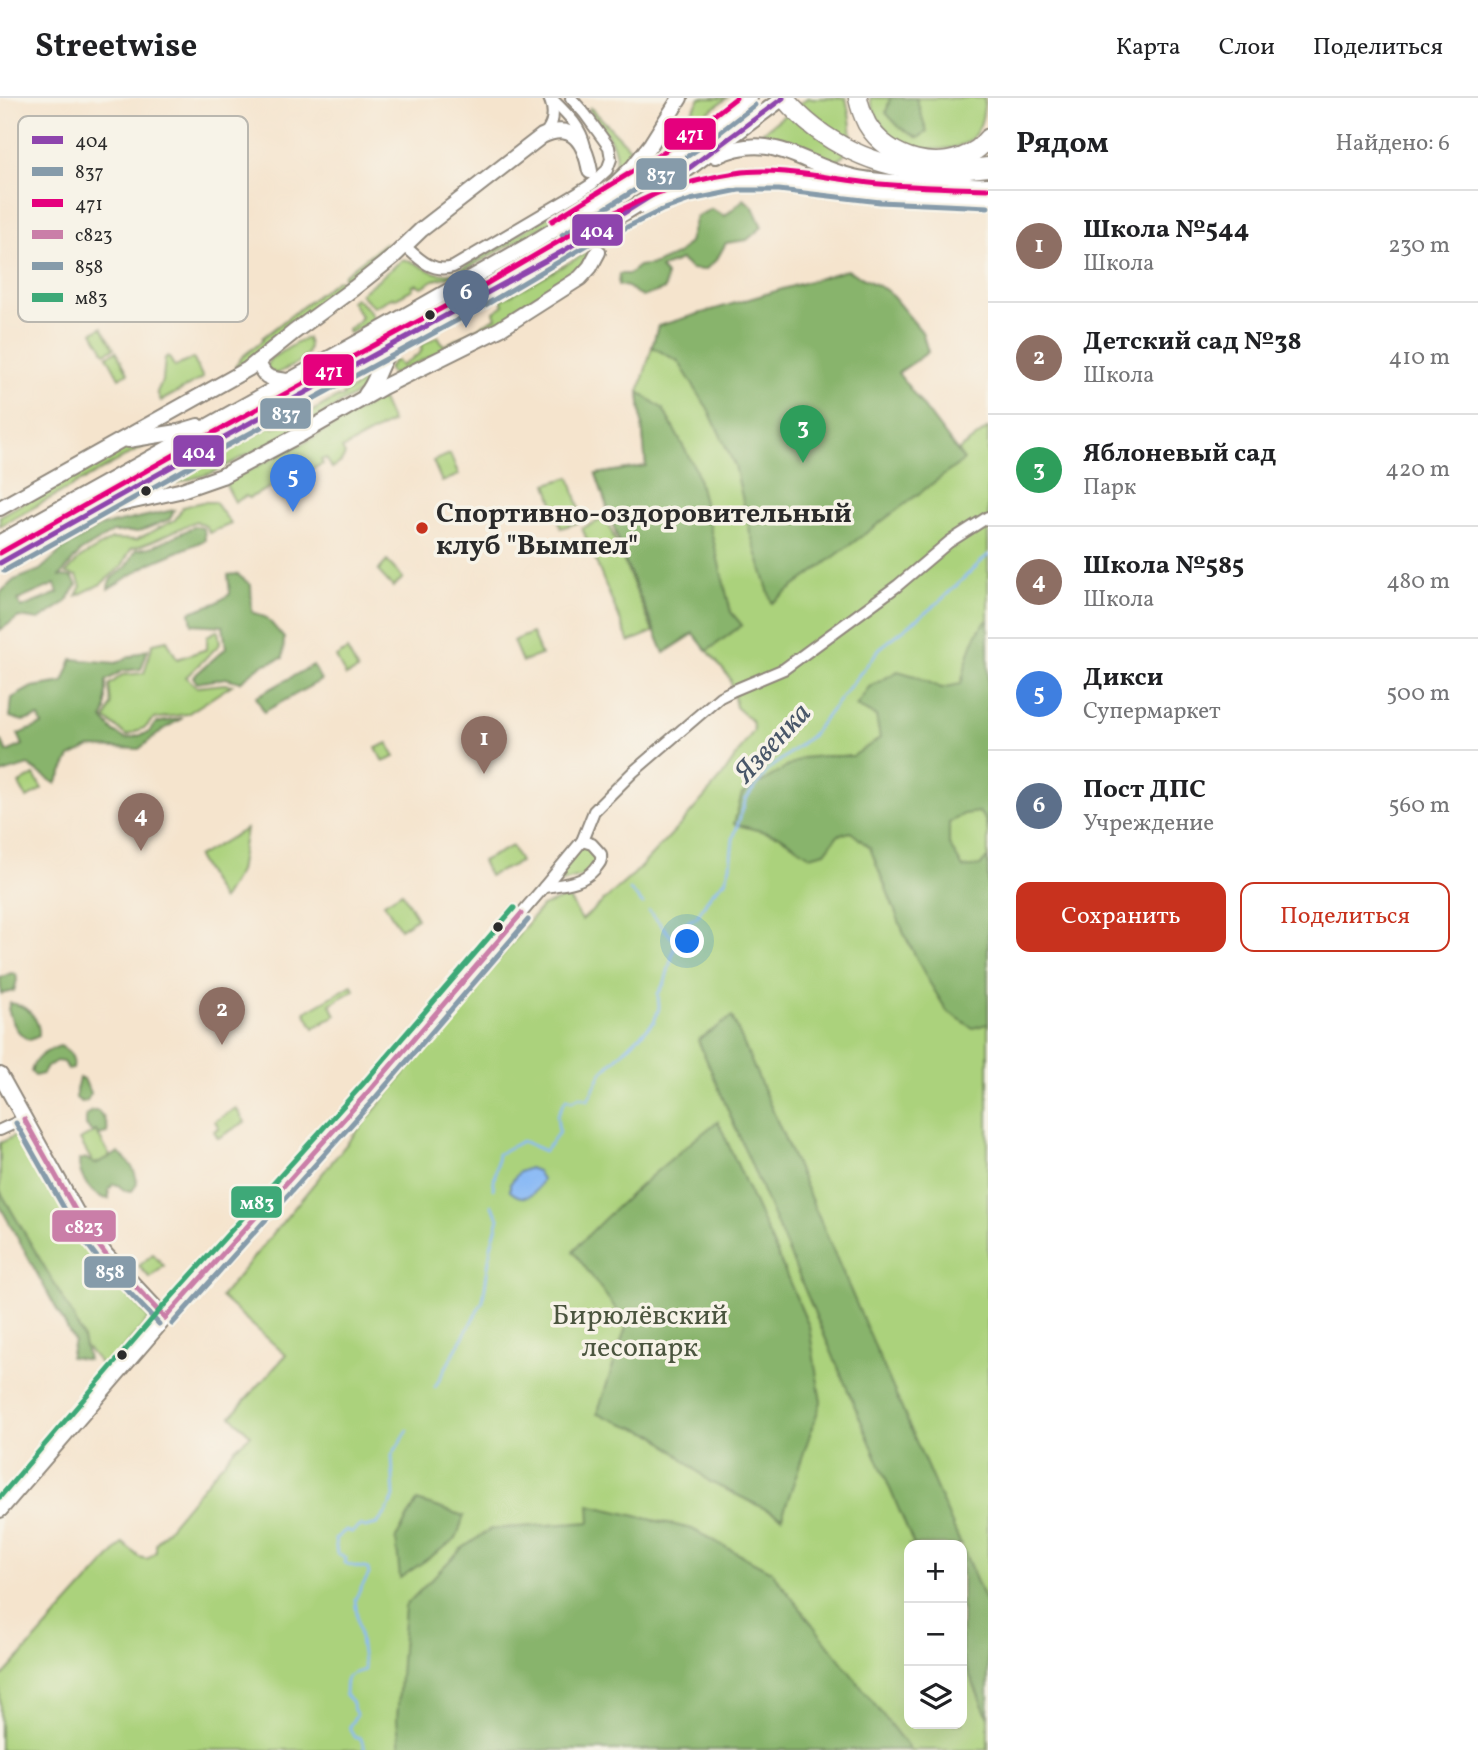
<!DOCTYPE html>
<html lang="ru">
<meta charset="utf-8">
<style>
body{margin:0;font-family:Vollkorn,serif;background:#f2f2f2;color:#202124}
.controls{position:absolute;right:21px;bottom:21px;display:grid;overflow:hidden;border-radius:14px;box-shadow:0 7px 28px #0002}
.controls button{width:63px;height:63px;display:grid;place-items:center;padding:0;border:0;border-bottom:2px solid #e0e0e0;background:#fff;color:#202124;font:35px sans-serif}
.you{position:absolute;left:688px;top:844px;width:24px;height:24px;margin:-18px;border:5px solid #fff;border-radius:50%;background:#1a73e8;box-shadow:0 0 0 10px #1a73e833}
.badge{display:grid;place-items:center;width:46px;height:46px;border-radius:50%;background:#c8321e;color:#fff;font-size:23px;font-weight:700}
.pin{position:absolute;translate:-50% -58px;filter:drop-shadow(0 2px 4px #0008)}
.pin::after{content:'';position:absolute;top:37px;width:24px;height:21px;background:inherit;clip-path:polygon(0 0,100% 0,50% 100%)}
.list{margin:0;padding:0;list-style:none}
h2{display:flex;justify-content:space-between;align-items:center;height:91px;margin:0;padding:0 28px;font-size:30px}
h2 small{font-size:23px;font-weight:400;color:#757577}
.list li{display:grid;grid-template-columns:46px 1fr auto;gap:21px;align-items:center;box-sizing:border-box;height:112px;padding:0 28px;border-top:2px solid #e0e0e0}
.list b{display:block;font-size:26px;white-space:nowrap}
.list p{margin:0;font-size:23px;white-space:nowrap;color:#757577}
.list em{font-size:23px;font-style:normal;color:#757577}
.actions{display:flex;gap:14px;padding:21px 28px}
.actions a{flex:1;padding:16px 0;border:2px solid #c8321e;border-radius:14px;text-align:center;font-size:24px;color:#c8321e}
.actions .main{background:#c8321e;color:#fff}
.icon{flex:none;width:38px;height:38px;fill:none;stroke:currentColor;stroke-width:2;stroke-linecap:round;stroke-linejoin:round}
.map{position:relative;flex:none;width:988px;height:1652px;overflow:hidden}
header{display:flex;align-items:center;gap:42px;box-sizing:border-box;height:98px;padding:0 35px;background:#fff;border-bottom:2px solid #e0e0e0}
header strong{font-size:33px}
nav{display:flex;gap:38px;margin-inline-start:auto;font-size:24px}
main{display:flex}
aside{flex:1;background:#fff}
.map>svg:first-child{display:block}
.green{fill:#abd27c;stroke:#6b7e54;stroke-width:2;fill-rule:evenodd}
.forest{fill:#88b46c;stroke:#5a704c;stroke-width:2;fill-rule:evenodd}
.water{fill:#8abaf5;stroke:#5a7290;stroke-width:2}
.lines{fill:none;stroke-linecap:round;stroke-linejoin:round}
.stream{stroke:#8abaf5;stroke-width:2.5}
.major-tunnel{stroke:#cdbfad;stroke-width:14;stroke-dasharray:14 7;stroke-linecap:butt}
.minor-casing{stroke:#90887c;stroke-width:14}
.major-casing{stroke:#90887c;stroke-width:18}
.highway-casing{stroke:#90887c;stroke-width:21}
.minor{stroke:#fff;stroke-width:10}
.major{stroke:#fff;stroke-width:14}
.highway{stroke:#fff;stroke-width:18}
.bus-1-casing{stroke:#f7f3e8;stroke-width:10}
.bus-2-casing{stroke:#f7f3e8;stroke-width:10}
.bus-3-casing{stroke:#f7f3e8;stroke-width:10}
.bus-4-casing{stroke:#f7f3e8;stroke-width:10}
.bus-5-casing{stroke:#f7f3e8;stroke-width:10}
.bus-6-casing{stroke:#f7f3e8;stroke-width:10}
.bus-1{stroke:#8e44ad;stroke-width:5}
.bus-2{stroke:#869baa;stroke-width:5}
.bus-3{stroke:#e5007d;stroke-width:5}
.bus-4{stroke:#ca7ea8;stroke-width:5}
.bus-5{stroke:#869baa;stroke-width:5}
.bus-6{stroke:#3ea978;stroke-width:5}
.bus-dot{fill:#2b2b2b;stroke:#f7f3e8;stroke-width:2.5}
.poi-dot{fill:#c8321e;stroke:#f7f3e8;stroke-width:2.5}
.labels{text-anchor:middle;stroke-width:7;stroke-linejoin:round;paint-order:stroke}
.poi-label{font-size:28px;font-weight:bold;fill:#2b2b2b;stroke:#f7f3e8;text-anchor:start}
.park-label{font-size:28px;fill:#4b553f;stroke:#f7f3e8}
.water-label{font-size:30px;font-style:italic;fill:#485668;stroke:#f7f3e8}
.key{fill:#f7f3e8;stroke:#bab7af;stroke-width:2}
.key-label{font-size:19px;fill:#2b2b2b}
.line-badge{stroke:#f7f3e8;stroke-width:2.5}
.badge-label{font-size:19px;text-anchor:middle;font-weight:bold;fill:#fff}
</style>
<header>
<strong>Streetwise</strong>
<nav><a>Карта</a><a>Слои</a><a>Поделиться</a></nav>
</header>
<main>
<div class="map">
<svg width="988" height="1652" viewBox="0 0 988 1652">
<rect width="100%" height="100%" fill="#f7f3e8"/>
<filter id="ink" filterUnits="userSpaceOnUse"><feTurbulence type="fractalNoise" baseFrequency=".0143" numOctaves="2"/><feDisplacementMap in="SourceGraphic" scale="14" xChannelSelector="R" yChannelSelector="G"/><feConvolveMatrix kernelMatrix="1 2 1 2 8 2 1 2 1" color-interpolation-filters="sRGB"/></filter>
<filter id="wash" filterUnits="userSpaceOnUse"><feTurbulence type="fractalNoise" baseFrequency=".00686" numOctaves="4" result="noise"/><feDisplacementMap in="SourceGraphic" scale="28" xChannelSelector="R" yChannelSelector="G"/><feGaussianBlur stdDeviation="1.57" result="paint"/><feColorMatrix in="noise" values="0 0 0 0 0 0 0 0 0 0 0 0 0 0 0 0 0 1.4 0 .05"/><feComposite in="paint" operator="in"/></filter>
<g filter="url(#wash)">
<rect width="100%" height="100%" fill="#f5e4cd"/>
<!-- green -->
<g class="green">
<path d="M700,0H727L679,36Z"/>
<path d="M807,0H846C851,27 859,45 836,65L772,43L755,40Z"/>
<path d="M870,0H985C983,15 983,28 972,40C958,55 917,54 900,44C888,37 871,14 870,0Z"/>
<path d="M590,9L629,49L634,58L608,85L553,123L465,172L447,179L434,182L422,189L416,186L412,188L413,191L394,201L393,199L374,209L360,196L401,163C419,159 427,182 455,174L595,90C601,85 608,80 612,74C625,52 601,29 589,12Z"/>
<path d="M385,145L388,148L386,153L347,184L343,179L344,177Z"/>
<path d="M592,152L585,164L578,173L495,227L392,277L388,270L394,263H397L401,268L420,255L422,251L420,248L438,238L444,248L496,220L494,214L504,207L501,202Z"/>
<path d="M847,172L888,193L922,234L928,254L898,275L960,357L959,352L988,330V1652H0V1581L123,1445L139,1459L147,1461L156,1454V1445L236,1349L251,1337L231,1318L286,1257L221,1199L542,808L568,799L582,822L634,776L682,725L721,680L754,632L752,623L736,609L730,580L694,536L664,555L627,468L596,376L646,368L639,294L658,228ZM909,1447H962V1626H909Z"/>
<path d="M337,182H340L343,187L238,271L235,269L242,259L263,242L262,240Z"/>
<path d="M355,200L369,212L374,222L350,235L348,234V231L358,224L361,218L351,203Z"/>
<path d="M102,229L114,250L105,255L93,234Z"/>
<path d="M305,240H307C316,260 293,267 278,275L273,276L267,269L268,265L270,261Z"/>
<path d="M116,253L128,275L119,280L107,258Z"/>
<path d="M168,258L175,269L193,260L203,280L161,303L157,294L163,281L165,260Z"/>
<path d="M374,274L360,294L299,330L212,375L159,390V389L272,327L274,330L297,320L298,321L338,299L340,300L344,298L343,296L358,288V286Z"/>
<path d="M379,301L382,302L392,324L342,351L345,357L341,364L332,370L326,360L321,362L323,366L302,375L303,390L284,402L275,387L249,400L246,398L235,404L226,387V384L299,347L302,346Z"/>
<path d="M146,341L148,346L0,428V418L133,344Z"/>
<path d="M450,356L459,377L442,384L433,363Z"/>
<path d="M570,379L583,423L561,430L547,386Z"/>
<path d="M202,404H215L231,426L209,435L207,429L196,423L153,443L131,451L122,468L101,486L76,498L81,488L77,478L66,475L80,460L112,441L136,442L175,422L183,409Z"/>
<path d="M606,420L653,534L629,544L582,430Z"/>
<path d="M387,463L403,480L393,489L378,473Z"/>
<path d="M218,532L220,546L186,579L197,589L224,586L232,587L187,616L153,621L146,629L127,638L106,621L111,607L109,587L122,577L144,575L153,545L167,542L177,561L207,551V538Z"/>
<path d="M532,535L541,557L522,564L513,543Z"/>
<path d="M347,552L358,572L346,578L336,559Z"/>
<path d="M388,645L395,659L383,664L376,650Z"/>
<path d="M34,677L42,691L27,700L19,686Z"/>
<path d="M246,731L239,774L222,802L197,759Z"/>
<path d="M582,743L601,756L591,776L544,789Z"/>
<path d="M512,748L520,764L489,778L482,763Z"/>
<path d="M402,794L417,820L400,831L384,805Z"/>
<path d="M352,887L354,892L330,906L336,917L314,930L305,914Z"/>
<path d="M236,1010L245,1024L218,1040L214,1033L219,1030L215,1023Z"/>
<path d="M96,1033L110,1058L94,1067L80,1042Z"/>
<path d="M20,1035L80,1139L149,1221L105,1271L82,1245L0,1103V1045Z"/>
<path d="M153,1156L164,1168L150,1180L139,1168Z"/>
</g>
<!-- forest -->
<g class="forest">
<path d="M890,0H916L927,34L918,40L899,29L886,15Z"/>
<path d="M744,101L753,109L762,129L747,142L726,145L717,161L705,172L691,171L681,162L660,170L666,177L665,191L642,199L628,189L618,187L619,176H629L639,168L655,166L678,156L689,144L696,119L711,111L725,118Z"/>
<path d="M847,172L888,193L922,234L928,254L898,275L964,362L772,505L750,434L735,368L708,311L678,263L652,249L658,228Z"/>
<path d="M639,294L663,311L696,372L731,514L742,527L707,553L693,535L664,555L627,468L596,376L646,368Z"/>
<path d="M174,412L170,421L138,434H113L80,454L60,478L72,479L77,487L66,504L39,522L19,519L0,532V495L14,482L40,472L62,452L102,428ZM55,486L58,495L21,510L18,502Z"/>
<path d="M196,428L204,431L205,442L151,465L108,491C109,476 119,478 127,468C130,464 133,457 136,452L154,448Z"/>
<path d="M237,476L251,487L252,514L267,520L284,540L283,560L262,567L240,584L226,580L197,585L193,579L226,550L223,528L192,526L190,514L216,505L230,496L228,477Z"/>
<path d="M988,522V734L985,722L979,714L964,716L949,725V746L963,770L980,768L988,759V926L973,930L947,913L928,882L905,838L870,750L851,734L838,737L825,754L810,758L780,738L734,726L742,696L802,660L824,658H853L880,640L876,618L856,608L869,589L898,573L915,578L941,590L961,586C966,567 972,534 988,522Z"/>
<path d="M148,551L141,571L122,573L106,583V612L103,621L114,634L126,641L148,635L156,625L183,620L164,631L139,651L90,649L70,659L56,686L28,667L0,676V644L2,643L7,654L23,647L18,636L42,627L39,619L23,623L10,619L12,600L32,589L63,584L72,561L116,565Z"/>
<path d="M313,567L321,582L264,614L256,599Z"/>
<path d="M11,875L16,876L17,882L14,893L1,896L0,880Z"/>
<path d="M10,905C28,907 40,921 39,938L30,942C16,936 13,925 8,911Z"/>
<path d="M732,919L961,1447H914L698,942Z"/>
<path d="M60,948C70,953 75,959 73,971L68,972L63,964L56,963L47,969L43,976L35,978L31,974C34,959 46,953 60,948Z"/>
<path d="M79,980L85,983L90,995L87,1003L81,1004L76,1000V992Z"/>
<path d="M92,1013H98C104,1019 109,1027 107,1035L98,1037L96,1033L93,1035L86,1028V1018Z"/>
<path d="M718,1023L809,1228L821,1304L782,1419L710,1384L655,1337L597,1316L627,1226L573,1153C617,1105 667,1063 718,1023Z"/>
<path d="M118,1055C130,1063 136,1072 137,1086L132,1093L124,1092L118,1087L113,1086L109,1092V1101C92,1100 78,1078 79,1062L85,1060L95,1066Z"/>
<path d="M0,1093L72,1216L83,1240L88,1262L70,1259L74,1243L0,1108Z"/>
<path d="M417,1403L464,1418L456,1441L400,1480L396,1440Z"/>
<path d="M589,1407L692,1431L771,1473L910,1652H400L397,1621L405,1508L461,1451L491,1431L590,1424Z"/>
<path d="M962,1449L988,1510V1620L962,1559Z"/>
</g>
<!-- water -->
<path class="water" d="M529,1070L537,1073L542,1081C536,1097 525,1106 510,1093V1086L519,1074Z"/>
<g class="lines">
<!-- stream -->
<g class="stream">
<path d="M630,792L643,806"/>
<path d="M649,813L676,844"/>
<path d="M493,1091L498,1056L522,1043L545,1053L559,1034L557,1018L566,1001L572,1003L580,999L588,1002L602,974L654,924L659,910L658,896L665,884L676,844L687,824L697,819L711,796L725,783L730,768L733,741L746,701L768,672L811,638L880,550L939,504L988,457"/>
<path d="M435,1289L483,1203L491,1148L499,1120L491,1107"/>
<path d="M365,1652L361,1641L354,1639C346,1626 350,1628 357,1617L354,1612L351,1603L345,1597C346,1577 344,1578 364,1572L355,1501L369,1476L368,1471C360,1469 353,1469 345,1465L346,1460L337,1456L335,1441L346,1432L352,1434L361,1427L365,1429L377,1426L386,1415L394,1399L392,1357L408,1332"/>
</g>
</g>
</g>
<g filter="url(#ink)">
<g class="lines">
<!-- major-tunnel -->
<path class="major-tunnel" d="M590,73C596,100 606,127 598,154"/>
<defs>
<g id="minor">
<path d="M551,0C566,15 580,27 585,48"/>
<path d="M544,37C554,26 555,13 549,0"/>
<path d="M405,148C419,161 432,175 453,169L578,95L592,86L607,72L611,61L609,49L585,16L571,0"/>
<path d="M544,789C563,786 582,786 595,771C600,765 602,763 601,756L592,746L582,743"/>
<path d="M0,1032L24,1021"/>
<path d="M165,1220L369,993L544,789L582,743L594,713L633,674L720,599L732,593L784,571L897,488L949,444L988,419"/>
</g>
<g id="major">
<path d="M716,58C773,31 800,67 854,79C875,84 897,84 918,85C941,86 965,88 988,87"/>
<path d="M609,92L633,69L651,46L680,0"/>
<path d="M646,110L696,91L721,85L755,82L851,93L988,100"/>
<path d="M258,263C264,281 269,280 287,283"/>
<path d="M366,296C379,281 379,261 395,248"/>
<path d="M128,342L178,334L198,328"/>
<path d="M111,408L179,393L222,378L303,335L383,289L500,231L580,180L590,169L598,154"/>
<path d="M0,410L248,271L294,234L354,190L393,159L421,132L542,38C574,23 585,46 590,73"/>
<path d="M0,444L362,242L531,146L661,66L696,42L750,0"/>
<path d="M0,465L217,343L565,152L653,97L783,0"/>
<path d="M0,977L84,1128L106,1157L165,1220L0,1412"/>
</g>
<g id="highway">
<path d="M784,0C821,45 877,71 934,73C952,73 970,71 988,69"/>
<path d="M858,0C860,9 863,18 867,26C888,62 941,76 976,52C981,49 984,44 988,40"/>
</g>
</defs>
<!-- minor casing -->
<use href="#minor" class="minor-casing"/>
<!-- major casing -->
<use href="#major" class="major-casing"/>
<!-- highway casing -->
<use href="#highway" class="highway-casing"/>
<!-- minor -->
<use href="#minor" class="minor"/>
<!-- major -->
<use href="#major" class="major"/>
<!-- highway -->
<use href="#highway" class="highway"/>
<defs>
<path id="bus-1" d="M0,465L217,343L565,152L653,97L783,0"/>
<g id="bus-2">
<path d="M562,137L666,73L701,49L755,7"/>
<path d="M4,473L221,351L487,206L606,136L617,134L662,112L690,102L739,92H779L880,104L988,109"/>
</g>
<g id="bus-3">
<path d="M552,123L656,59L691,35L736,0"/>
<path d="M0,455L213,335L479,190L599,120C620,114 637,103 658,95C682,86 709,79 736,75C780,68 835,82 880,86C916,89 952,90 988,91"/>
</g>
<g id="bus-4">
<path d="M24,1021L84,1128L106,1157L165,1220"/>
<path d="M165,1220L369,993L521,816"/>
</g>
<g id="bus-5">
<path d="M16,1025L77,1133L100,1163L159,1226"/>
<path d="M172,1226L376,999L528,822"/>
</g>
<path id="bus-6" d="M0,1399L158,1214L362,987L514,810"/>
</defs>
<!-- bus-1 casing -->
<use href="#bus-1" class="bus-1-casing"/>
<!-- bus-2 casing -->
<use href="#bus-2" class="bus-2-casing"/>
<!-- bus-3 casing -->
<use href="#bus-3" class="bus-3-casing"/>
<!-- bus-4 casing -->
<use href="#bus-4" class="bus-4-casing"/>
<!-- bus-5 casing -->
<use href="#bus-5" class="bus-5-casing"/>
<!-- bus-6 casing -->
<use href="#bus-6" class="bus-6-casing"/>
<!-- bus-1 -->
<use href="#bus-1" class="bus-1"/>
<!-- bus-2 -->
<use href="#bus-2" class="bus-2"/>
<!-- bus-3 -->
<use href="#bus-3" class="bus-3"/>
<!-- bus-4 -->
<use href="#bus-4" class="bus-4"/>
<!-- bus-5 -->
<use href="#bus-5" class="bus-5"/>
<!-- bus-6 -->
<use href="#bus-6" class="bus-6"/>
</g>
</g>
<!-- markers -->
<g class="bus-dot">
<circle cx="430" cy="217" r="6"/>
<circle cx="146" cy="393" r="6"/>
<circle cx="498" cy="829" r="6"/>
<circle cx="122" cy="1257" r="6"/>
</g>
<circle class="poi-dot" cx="422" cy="430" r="7"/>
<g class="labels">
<!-- poi labels -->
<g class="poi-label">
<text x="436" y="424">Спортивно-оздоровительный<tspan x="436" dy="32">клуб "Вымпел"</tspan></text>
</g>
<!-- park labels -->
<g class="park-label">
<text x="640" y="1226">Бирюлёвский<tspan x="640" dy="32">лесопарк</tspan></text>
</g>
<!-- water labels -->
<g class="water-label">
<text transform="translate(772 644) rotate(-47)" y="10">Язвенка</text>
</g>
</g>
<!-- legend -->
<rect x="18" y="18" width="230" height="206" rx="10" class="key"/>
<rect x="32" y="38" width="31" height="8" fill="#8e44ad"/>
<rect x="32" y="69" width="31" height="9" fill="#869baa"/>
<rect x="32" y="101" width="31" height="8" fill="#e5007d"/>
<rect x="32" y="132" width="31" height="9" fill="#ca7ea8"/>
<rect x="32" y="164" width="31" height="8" fill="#869baa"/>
<rect x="32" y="195" width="31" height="9" fill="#3ea978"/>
<g class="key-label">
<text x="75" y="49">404</text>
<text x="75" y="80">837</text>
<text x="75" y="112">471</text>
<text x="75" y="143">с823</text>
<text x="75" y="175">858</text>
<text x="75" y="206">м83</text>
</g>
<g class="line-badge">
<rect x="663" y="19" width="54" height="34" rx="7" fill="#e5007d"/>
<rect x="635" y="59" width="53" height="34" rx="7" fill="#869baa"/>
<rect x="571" y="115" width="53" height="34" rx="7" fill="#8e44ad"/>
<rect x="302" y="255" width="53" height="34" rx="7" fill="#e5007d"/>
<rect x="259" y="299" width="53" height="33" rx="7" fill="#869baa"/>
<rect x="172" y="336" width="53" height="34" rx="7" fill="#8e44ad"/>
<rect x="230" y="1087" width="53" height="34" rx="7" fill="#3ea978"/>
<rect x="51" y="1111" width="66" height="34" rx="7" fill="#ca7ea8"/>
<rect x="83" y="1157" width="54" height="34" rx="7" fill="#869baa"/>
</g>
<g class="badge-label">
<text x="690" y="42">471</text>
<text x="661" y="83">837</text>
<text x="597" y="139">404</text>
<text x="329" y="279">471</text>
<text x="286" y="322">837</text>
<text x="199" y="360">404</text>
<text x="257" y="1111">м83</text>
<text x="84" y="1135">с823</text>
<text x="110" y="1180">858</text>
</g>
</svg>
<div class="controls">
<button>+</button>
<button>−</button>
<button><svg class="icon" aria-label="layers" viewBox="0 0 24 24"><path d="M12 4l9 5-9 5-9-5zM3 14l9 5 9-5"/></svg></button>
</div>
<div class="you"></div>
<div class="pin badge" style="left:484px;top:676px;background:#8d6e63">1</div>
<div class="pin badge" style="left:222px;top:947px;background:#8d6e63">2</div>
<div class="pin badge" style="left:803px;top:365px;background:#2e9e5b">3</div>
<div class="pin badge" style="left:141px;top:753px;background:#8d6e63">4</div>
<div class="pin badge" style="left:293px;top:414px;background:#3f7fe0">5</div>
<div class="pin badge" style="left:466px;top:230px;background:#5c6f8a">6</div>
</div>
<aside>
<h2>Рядом<small>Найдено: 6</small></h2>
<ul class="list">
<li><span class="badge" style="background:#8d6e63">1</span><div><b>Школа №544</b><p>Школа</p></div><em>230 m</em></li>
<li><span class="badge" style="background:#8d6e63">2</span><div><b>Детский сад №38</b><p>Школа</p></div><em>410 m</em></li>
<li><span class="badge" style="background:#2e9e5b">3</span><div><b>Яблоневый сад</b><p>Парк</p></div><em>420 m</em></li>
<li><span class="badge" style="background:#8d6e63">4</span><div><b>Школа №585</b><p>Школа</p></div><em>480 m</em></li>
<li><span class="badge" style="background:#3f7fe0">5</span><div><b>Дикси</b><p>Супермаркет</p></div><em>500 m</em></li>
<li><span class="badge" style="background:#5c6f8a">6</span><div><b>Пост ДПС</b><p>Учреждение</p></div><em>560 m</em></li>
</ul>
<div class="actions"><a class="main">Сохранить</a><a>Поделиться</a></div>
</aside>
</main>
